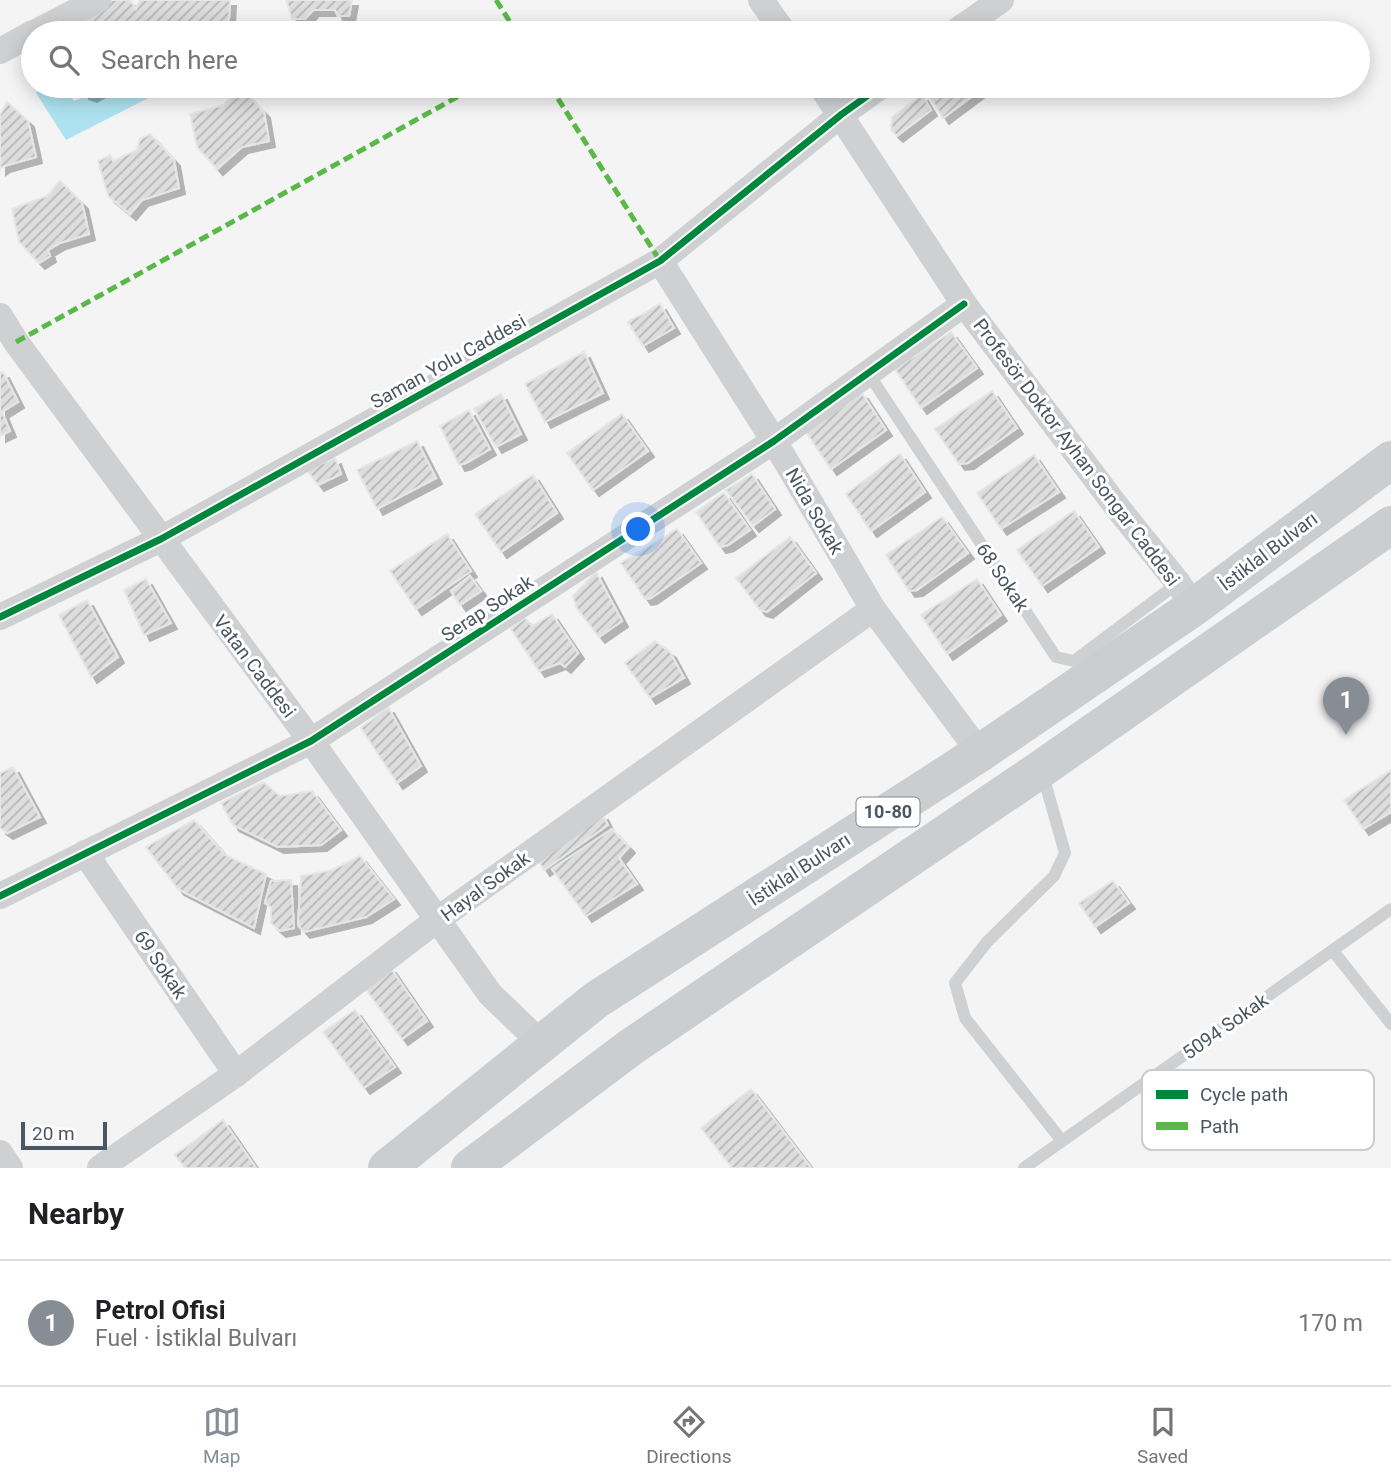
<!DOCTYPE html>
<meta charset="utf-8">
<style>
body{margin:0;font-family:Roboto,sans-serif;background:#f2f2f2;color:#202124}
.scale{position:absolute;left:21px;bottom:18px;width:86px;box-sizing:border-box;padding-left:7px;border:4px solid #4a5661;border-top:0;font-size:19px;line-height:24px;white-space:nowrap;color:#4a5661;-webkit-text-stroke:5px #fff;paint-order:stroke}
.you{position:absolute;left:639px;top:530px;width:24px;height:24px;margin:-18px;border:5px solid #fff;border-radius:50%;background:#1a73e8;box-shadow:0 0 0 10px #1a73e833}
.badge{display:grid;place-items:center;width:46px;height:46px;border-radius:50%;background:#868d94;color:#fff;font-size:23px;font-weight:700}
.pin{position:absolute;translate:-50% -58px;filter:drop-shadow(0 2px 4px #0008)}
.pin::after{content:'';position:absolute;top:37px;width:24px;height:21px;background:inherit;clip-path:polygon(0 0,100% 0,50% 100%)}
.list{margin:0;padding:0;list-style:none}
h2{display:flex;justify-content:space-between;align-items:center;height:91px;margin:0;padding:0 28px;font-size:30px}
h2 small{font-size:23px;font-weight:400;color:#757577}
.list li{display:grid;grid-template-columns:46px 1fr auto;gap:21px;align-items:center;box-sizing:border-box;height:126px;padding:0 28px;border-top:2px solid #e0e0e0}
.list b{display:block;font-size:26px;white-space:nowrap}
.list p{margin:0;font-size:23px;white-space:nowrap;color:#757577}
.list em{font-size:23px;font-style:normal;color:#757577}
.icon{flex:none;width:38px;height:38px;fill:none;stroke:currentColor;stroke-width:2;stroke-linecap:round;stroke-linejoin:round}
.map{position:relative;flex:none;width:1391px;height:1168px;overflow:hidden}
.search{position:absolute;background:#fff;box-shadow:0 4px 18px #0003;left:21px;right:21px;top:21px;height:77px;display:flex;align-items:center;gap:18px;box-sizing:border-box;padding:0 24px;border-radius:38px;color:#757577;font-size:26px}
.sheet{height:217px;background:#fff}
nav{display:flex;justify-content:space-around;align-items:center;box-sizing:border-box;height:98px;border-top:2px solid #e0e0e0;background:#fff;font-size:19px;color:#757577}
nav a{display:grid;justify-items:center;gap:4px}
nav .on{color:#868d94}
.map>svg:first-child{display:block}
.water{fill:#aee2f0}
.building{fill:url(#building-hatch);stroke:#e5e6e7;stroke-width:2;filter:url(#shadow)}
.lines{fill:none;stroke-linecap:round;stroke-linejoin:round}
.lane{stroke:#ced0d2;stroke-width:12}
.street{stroke:#ced0d2;stroke-width:26}
.primary{stroke:#caced1;stroke-width:38}
.quiet{stroke:#58b947;stroke-width:5;stroke-dasharray:10 5;stroke-linecap:butt}
.cycleway-casing{stroke:#fff;stroke-width:11}
.cycleway{stroke:#00873e;stroke-width:7}
.labels{text-anchor:middle;stroke-width:6;stroke-linejoin:round;paint-order:stroke}
.shield{fill:#fff;stroke:#808990;stroke-width:2}
.shield-label{font-size:18px;font-weight:bold;fill:#4a5661}
.street-label{font-size:19px;fill:#4a5661;stroke:#fff}
.key{fill:#fff;stroke:#c9ccd0;stroke-width:2}
.key-label{font-size:19px;fill:#4a5661}
</style>
<div class="map">
<svg width="1391" height="1168" viewBox="0 0 1391 1168">
<defs>
<pattern id="building-hatch" width="6" height="6" patternUnits="userSpaceOnUse" patternTransform="scale(1.75)"><rect width="6" height="6" fill="#ddddde"/><path d="M-1 1l2-2M0 6l6-6M5 7l2-2" fill="none" stroke="#b5b6b7"/></pattern>
<filter id="shadow"><feDropShadow dx="6" dy="6" stdDeviation="0" flood-color="#0004"/></filter>
</defs>
<rect width="100%" height="100%" fill="#f4f4f4"/>
<!-- water -->
<path class="water" d="M39,86H63L74,101L86,96L88,98L112,86L170,87L66,140L36,93Z"/>
<!-- building -->
<g class="building">
<path d="M107,0H130L136,9L140,0H230L229,19L218,31L205,29L202,33H73L68,20Z"/>
<path d="M286,0H352L349,16H338L335,10H313L305,19H292Z"/>
<path d="M82,86H109L91,96L83,93Z"/>
<path d="M934,86H972L978,92L943,118L926,91Z"/>
<path d="M241,88L264,112L269,141L242,147L217,169L197,147L190,114L223,105Z"/>
<path d="M922,95L931,110L897,136L891,130L892,117Z"/>
<path d="M7,102L28,121L36,157L4,166L0,169V115Z"/>
<path d="M150,134L174,160L179,188L142,200L130,214L108,196L98,161L110,155L113,161L137,150L140,139Z"/>
<path d="M60,181L82,203L89,234L60,243L48,250L50,256L39,263L19,242L12,209L47,196Z"/>
<path d="M660,304L674,328L643,346L628,322Z"/>
<path d="M951,332L977,368L921,408L895,369Z"/>
<path d="M584,352L603,393L545,422L525,384Z"/>
<path d="M3,372L18,402L2,412L10,431L0,436V373Z"/>
<path d="M992,391L1017,428L968,463L959,464L935,429Z"/>
<path d="M862,393L886,430L831,469L806,432Z"/>
<path d="M501,394L521,434L496,447L474,409Z"/>
<path d="M469,410L490,449L466,463L459,465L440,426Z"/>
<path d="M622,414L648,451L593,490L567,453Z"/>
<path d="M417,441L436,478L377,509L357,470Z"/>
<path d="M900,454L925,492L871,531L846,494Z"/>
<path d="M1034,455L1059,492L1001,529L977,493Z"/>
<path d="M335,458L341,474L318,485L307,470Z"/>
<path d="M752,474L775,509L753,526L726,490Z"/>
<path d="M533,475L557,513L501,552L475,514Z"/>
<path d="M724,493L750,530L728,545L720,547L696,512Z"/>
<path d="M1074,511L1099,547L1042,586L1017,550Z"/>
<path d="M942,517L968,553L917,590L909,591L886,555Z"/>
<path d="M677,529L701,563L651,598L645,599L621,563Z"/>
<path d="M447,534L471,571L416,609L390,571Z"/>
<path d="M790,537L816,573L767,612L760,610L736,578Z"/>
<path d="M596,572L622,621L599,637L576,607L573,596Z"/>
<path d="M470,576L481,591L460,605L451,591Z"/>
<path d="M146,579L171,623L144,635L124,590Z"/>
<path d="M977,579L1001,615L947,654L921,615Z"/>
<path d="M87,600L118,657L91,677L59,615Z"/>
<path d="M552,614L578,653L565,667L560,663L539,671L511,629L525,618L532,626Z"/>
<path d="M655,641L670,652L684,678L650,698L625,663Z"/>
<path d="M388,707L421,766L397,783L361,728Z"/>
<path d="M13,767L40,817L7,833L0,828V773Z"/>
<path d="M1391,770V812L1363,829L1344,800Z"/>
<path d="M263,782L280,796L312,791L341,830L321,845L278,847L233,825L221,803Z"/>
<path d="M602,814L608,825L544,870L534,854Z"/>
<path d="M194,820L225,855L266,874L254,928L178,889L146,847Z"/>
<path d="M612,829L629,847L619,858L637,884L586,916L552,869Z"/>
<path d="M360,856L394,899L366,917L304,932L298,925L301,876L332,870Z"/>
<path d="M291,880L294,928L280,931L271,923V907L265,903L271,881Z"/>
<path d="M1113,881L1129,903L1095,927L1079,903Z"/>
<path d="M390,967L427,1021L402,1039L364,987Z"/>
<path d="M355,1010L395,1067L364,1088L323,1032Z"/>
<path d="M751,1089L811,1168H732L701,1128Z"/>
<path d="M223,1120L256,1168H185L175,1155Z"/>
</g>
<g class="lines">
<!-- lane -->
<g class="lane">
<path d="M868,373L1056,657L1074,661L1178,583"/>
<path d="M1042,772L1065,853L1054,876L987,942L955,983L965,1018L1062,1141"/>
<path d="M1333,951L1391,1024"/>
<path d="M1024,1168L1391,909"/>
</g>
<!-- street -->
<g class="street">
<path d="M761,0L784,33"/>
<path d="M34,33L98,0"/>
<path d="M954,33L1001,0"/>
<path d="M0,51L33,33"/>
<path d="M821,86L964,304L1117,507L1178,583L1194,607"/>
<path d="M660,261L774,441L873,609L980,753"/>
<path d="M0,316L16,342L311,741L490,994L542,1044"/>
<path d="M0,617L161,539L660,261L842,114L881,86"/>
<path d="M85,853L236,1074"/>
<path d="M0,896L311,741L774,441L964,304"/>
<path d="M0,1153L10,1168"/>
<path d="M100,1168L236,1074L438,919L873,609"/>
</g>
<!-- primary -->
<g class="primary">
<path d="M387,1168L596,1000L980,753L1194,607L1391,460"/>
<path d="M470,1168L631,1047L1041,769L1391,525"/>
</g>
<!-- quiet -->
<g class="quiet">
<path d="M496,0L517,33"/>
<path d="M550,86L660,261"/>
<path d="M16,342L477,86"/>
</g>
<defs>
<g id="cycleway">
<path d="M0,617L161,539L660,261L842,114L881,86"/>
<path d="M0,896L311,741L774,441L964,304"/>
</g>
</defs>
<!-- cycleway casing -->
<use href="#cycleway" class="cycleway-casing"/>
<!-- cycleway -->
<use href="#cycleway" class="cycleway"/>
</g>
<g class="labels">
<!-- shield labels -->
<rect class="shield" x="856.5" y="797.5" width="63" height="29" rx="5"/>
<g class="shield-label">
<text x="888" y="818">10-80</text>
</g>
<!-- street labels -->
<g class="street-label">
<text transform="translate(448 361) rotate(-29)" y="7">Saman Yolu Caddesi</text>
<text transform="translate(1077 452) rotate(53)" y="7">Profesör Doktor Ayhan Songar Caddesi</text>
<text transform="translate(815 511) rotate(60)" y="7">Nida Sokak</text>
<text transform="translate(1268 551) rotate(-37)" y="7">İstiklal Bulvarı</text>
<text transform="translate(1003 577) rotate(56)" y="7">68 Sokak</text>
<text transform="translate(487 608) rotate(-33)" y="7">Serap Sokak</text>
<text transform="translate(255 666) rotate(53)" y="7">Vatan Caddesi</text>
<text transform="translate(799 869) rotate(-33)" y="7">İstiklal Bulvarı</text>
<text transform="translate(485 886) rotate(-36)" y="7">Hayal Sokak</text>
<text transform="translate(161 964) rotate(56)" y="7">69 Sokak</text>
<text transform="translate(1225 1026) rotate(-35)" y="7">5094 Sokak</text>
</g>
</g>
<!-- legend -->
<rect x="1142" y="1070" width="232" height="80" rx="10" class="key"/>
<rect x="1156" y="1090" width="32" height="9" fill="#00873e"/>
<rect x="1156" y="1122" width="32" height="8" fill="#58b947"/>
<g class="key-label">
<text x="1200" y="1101">Cycle path</text>
<text x="1200" y="1133">Path</text>
</g>
</svg>
<div class="scale">20 m</div>
<div class="you"></div>
<div class="pin badge" style="left:1346px;top:735px">1</div>
<div class="search"><svg class="icon" aria-label="search" viewBox="0 0 24 24"><circle cx="10" cy="10" r="6"/><path d="M15 15l6 6"/></svg>Search here</div>
</div>
<section class="sheet">
<h2>Nearby<small></small></h2>
<ul class="list">
<li><span class="badge">1</span><div><b>Petrol Ofisi</b><p>Fuel · İstiklal Bulvarı</p></div><em>170 m</em></li>
</ul>
</section>
<nav>
<a class="on"><svg class="icon" aria-label="map" viewBox="0 0 24 24"><path d="M3 6l6-2 6 2 6-2v14l-6 2-6-2-6 2zM9 4v14M15 6v14"/></svg>Map</a>
<a><svg class="icon" aria-label="directions" viewBox="0 0 24 24"><path d="M12 3l9 9-9 9-9-9zM9 14v-3h6M13 9l2 2-2 2"/></svg>Directions</a>
<a><svg class="icon" aria-label="saved" viewBox="0 0 24 24"><path d="M7 4h10v16l-5-4-5 4z"/></svg>Saved</a>
</nav>
